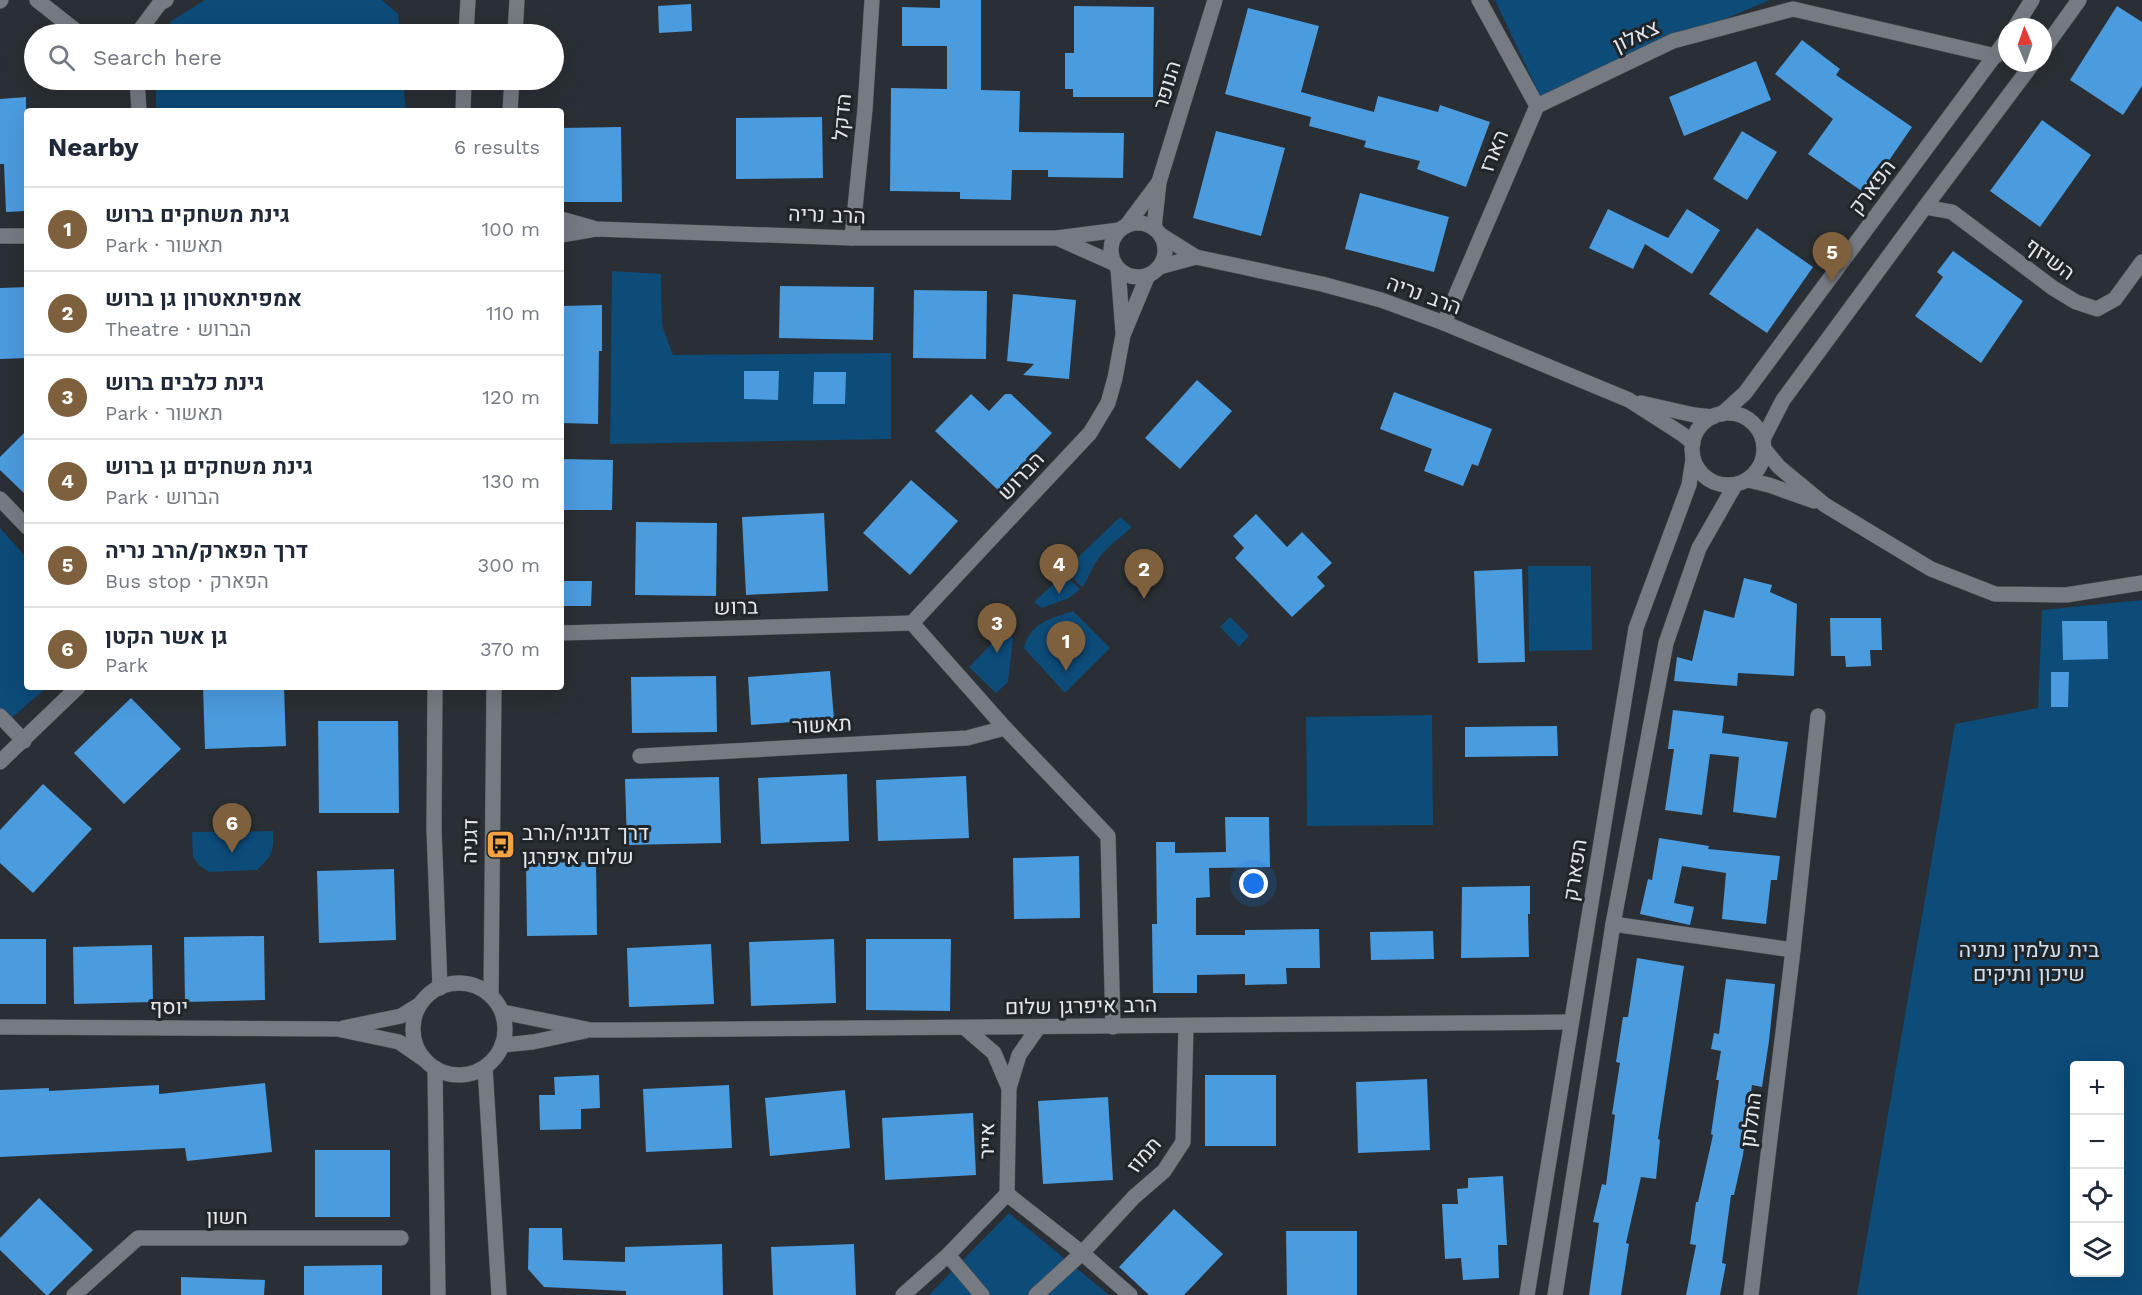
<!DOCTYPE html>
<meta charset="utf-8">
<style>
body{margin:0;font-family:"Work Sans",Heebo,sans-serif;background:#f2f2f3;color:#1f2937}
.controls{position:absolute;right:18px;bottom:18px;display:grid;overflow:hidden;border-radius:6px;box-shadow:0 6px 24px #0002}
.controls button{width:54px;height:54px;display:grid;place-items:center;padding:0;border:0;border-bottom:2px solid #e0e1e3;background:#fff;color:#1f2937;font:30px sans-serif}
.compass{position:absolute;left:1998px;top:18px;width:54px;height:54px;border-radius:50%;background:#fff;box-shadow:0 6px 24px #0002;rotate:358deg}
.you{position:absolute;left:1254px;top:884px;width:21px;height:21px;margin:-15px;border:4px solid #fff;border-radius:50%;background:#1a73e8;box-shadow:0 0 0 9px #1a73e833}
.badge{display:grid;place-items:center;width:39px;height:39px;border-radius:50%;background:#7f603d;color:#fff;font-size:20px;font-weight:700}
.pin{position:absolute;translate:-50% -50px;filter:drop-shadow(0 2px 3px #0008)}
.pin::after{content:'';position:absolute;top:32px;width:21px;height:18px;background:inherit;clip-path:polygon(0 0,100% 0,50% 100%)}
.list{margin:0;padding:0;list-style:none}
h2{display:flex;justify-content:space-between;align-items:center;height:78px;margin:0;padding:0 24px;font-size:26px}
h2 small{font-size:20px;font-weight:400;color:#747a83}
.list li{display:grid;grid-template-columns:39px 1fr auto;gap:18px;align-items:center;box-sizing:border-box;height:84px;padding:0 24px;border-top:2px solid #e0e1e3}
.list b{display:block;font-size:22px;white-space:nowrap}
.list p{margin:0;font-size:20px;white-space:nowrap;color:#747a83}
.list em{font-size:20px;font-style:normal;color:#747a83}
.icon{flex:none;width:33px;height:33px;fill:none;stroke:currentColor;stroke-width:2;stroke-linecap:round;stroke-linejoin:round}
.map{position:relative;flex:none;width:2142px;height:1295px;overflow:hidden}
.search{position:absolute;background:#fff;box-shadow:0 6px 24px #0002;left:24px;top:24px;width:540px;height:66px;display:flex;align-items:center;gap:15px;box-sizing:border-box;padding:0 21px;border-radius:33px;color:#747a83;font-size:22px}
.panel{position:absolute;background:#fff;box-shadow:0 6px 24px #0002;left:24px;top:108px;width:540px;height:582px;border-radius:6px}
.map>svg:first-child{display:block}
.green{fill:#0d4b79;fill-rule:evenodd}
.building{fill:#4b9bdf}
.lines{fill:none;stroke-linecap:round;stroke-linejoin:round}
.minor-casing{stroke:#494d52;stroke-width:16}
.minor{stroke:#757b81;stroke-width:15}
.labels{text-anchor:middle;stroke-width:6;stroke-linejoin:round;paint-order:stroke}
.street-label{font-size:21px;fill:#e4e8eb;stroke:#20252a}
.poi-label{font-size:21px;fill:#e4e8eb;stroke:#20252a;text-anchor:start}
.park-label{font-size:21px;fill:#cfe1f3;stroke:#20252a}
</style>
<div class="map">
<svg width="2142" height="1295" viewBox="0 0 2142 1295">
<rect width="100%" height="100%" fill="#292f34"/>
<!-- green -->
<g class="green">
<path d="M205,0H382L398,14L400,34H167L171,21Z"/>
<path d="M1495,0H1770L1540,96Z"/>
<path d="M156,80H403L406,111H156Z"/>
<path d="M612,271L661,274L662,325L673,355L891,353V439L610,444Z"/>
<path d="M1120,517L1132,527C1121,537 1108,546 1099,558C1092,567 1089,578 1082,587L1065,570Z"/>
<path d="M0,528L27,558V687H47L0,728Z"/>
<path d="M1528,566H1591L1592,650L1529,651Z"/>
<path d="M1064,574L1080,589L1069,598L1042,608L1034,602Z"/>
<path d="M2142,600V1295H1857L1955,724L2038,708L2042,610ZM2074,1066H2120V1272H2074Z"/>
<path d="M1073,611L1110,648L1065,693L1024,648C1031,622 1050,619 1073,611Z"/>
<path d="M1230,617L1249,636L1239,647L1220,627Z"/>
<path d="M1004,631L1013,638L1008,682L996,693L969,667Z"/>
<path d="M1432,715L1433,825L1307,826L1306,717Z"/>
<path d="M273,831C274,852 272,856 257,870L209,872L199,865L193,857L192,832Z"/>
<path d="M1009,1213L1109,1295H929Z"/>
</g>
<!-- building -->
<g class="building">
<path d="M940,0H981V90L1020,91L1019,132L1124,133L1123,178L1048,177V170H1012L1011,200L960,199V192L890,191L891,88L947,89V46H902V7L940,8Z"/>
<path d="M691,4L692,31L659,33L658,6Z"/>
<path d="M1074,6L1154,7L1153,97H1073V89H1065V53H1074Z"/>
<path d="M2117,6L2142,22V86L2123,115L2070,80Z"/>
<path d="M1248,8L1319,26L1301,92L1374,112L1378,96L1438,112L1440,105L1490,122L1466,187L1417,169L1420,161L1364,147L1366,141L1309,126L1311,117L1225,94Z"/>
<path d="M1802,40L1840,69L1836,75L1912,127L1866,194L1808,154L1833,119L1775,74Z"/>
<path d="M1756,61L1771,100L1684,136L1669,97Z"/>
<path d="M26,97L27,211L6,212L4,164H0V99Z"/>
<path d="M822,117L823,178L736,179V118Z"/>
<path d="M2042,120L2091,155L2040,227L1990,191Z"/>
<path d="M621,127L622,202H561V128Z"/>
<path d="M1216,131L1285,148L1261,236L1193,218Z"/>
<path d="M1742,131L1777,152L1747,200L1713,179Z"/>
<path d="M1360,193L1449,217L1434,272L1345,249Z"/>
<path d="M1608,209L1668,238L1687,209L1720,230L1692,274L1645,244L1633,269L1589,248Z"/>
<path d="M1757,228L1813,267L1767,333L1709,294Z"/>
<path d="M1953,251L2023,301L1981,363L1915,316L1943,277L1937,272Z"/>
<path d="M780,286L874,287L873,340L779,338Z"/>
<path d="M27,287V358L0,359V288Z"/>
<path d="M914,290L987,291L986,359L913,358Z"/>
<path d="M1013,294L1076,300L1069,379L1023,375L1034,364L1007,361Z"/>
<path d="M602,305V351H599L598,424L561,423V306Z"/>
<path d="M744,371H779L778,400L744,399Z"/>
<path d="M814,372H846L845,404H813Z"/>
<path d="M1197,380L1232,411L1180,469L1145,438Z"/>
<path d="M1394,392L1492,429L1478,466L1472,464L1463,486L1424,471L1432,449L1380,429Z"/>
<path d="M971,394L989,411L1005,394H1011L1052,433L998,490L935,431Z"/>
<path d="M27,430V496L0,470V457Z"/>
<path d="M561,459L613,460L612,510H561Z"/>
<path d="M911,480L958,521L910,575L863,533Z"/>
<path d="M824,513L828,591L746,595L742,517Z"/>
<path d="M1256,514L1287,547L1302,532L1332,563L1317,577L1325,586L1292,617L1235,558L1244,548L1233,536Z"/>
<path d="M636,522L717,523L716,596L635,595Z"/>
<path d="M1522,569L1525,662L1478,663L1474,571Z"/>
<path d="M1744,578L1772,585L1770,592L1797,604L1794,676L1738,673L1737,686L1674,681L1677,657L1692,661L1704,610L1734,618Z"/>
<path d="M561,581H592L591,606H561Z"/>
<path d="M1830,618H1881L1882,650H1870L1871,666L1846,667L1845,656H1831Z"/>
<path d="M2062,621H2107L2108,659L2063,660Z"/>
<path d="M830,671L834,719L751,725L748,677Z"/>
<path d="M2051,672H2069L2068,707H2051Z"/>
<path d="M716,676L717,732L632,733L631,677Z"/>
<path d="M203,687H284L286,746L205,749Z"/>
<path d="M131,698L181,749L124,804L74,753Z"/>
<path d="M1673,710L1724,716L1722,733L1788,742L1776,818L1733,812L1739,757L1710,754L1702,815L1665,810L1674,749H1668Z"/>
<path d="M318,721H398L399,813H319Z"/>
<path d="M1557,726L1558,756L1465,757V727Z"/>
<path d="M847,774L849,841L761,844L758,778Z"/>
<path d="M966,776L969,838L878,841L876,780Z"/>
<path d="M719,777L721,843L627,845L625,779Z"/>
<path d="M43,784L92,829L33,893L0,863V830Z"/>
<path d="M1225,817H1269L1270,867L1209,868L1210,897L1196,898V935H1245V930L1319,929L1320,968H1286L1287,984L1245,985V974L1197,975V993H1153L1152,924H1157L1156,842H1175V853L1226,852Z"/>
<path d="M1659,838L1709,846L1708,849L1780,856L1777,880H1771L1766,924L1722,919L1726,873L1682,866L1674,903L1694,907L1690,925L1640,914L1648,879L1652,880Z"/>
<path d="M1079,856L1080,918L1014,919L1013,858Z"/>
<path d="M596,862L597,935L527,936L526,863Z"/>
<path d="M394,869L396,940L319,943L317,871Z"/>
<path d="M1530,886V914H1528L1529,957L1461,958L1462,887Z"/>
<path d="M1433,931L1434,959L1371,960L1370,932Z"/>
<path d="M264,936L265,1000L185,1002L184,937Z"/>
<rect x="0" y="939" width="46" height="65"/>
<path d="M834,939L836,1003L751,1006L749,942Z"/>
<path d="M866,939H951L950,1011L866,1010Z"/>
<path d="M711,944L714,1004L629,1007L627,948Z"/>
<path d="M152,945L153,1002L74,1004L73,947Z"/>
<path d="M1637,958L1684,966L1658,1139L1660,1140L1656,1179L1641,1177L1626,1243L1629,1244L1621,1295H1589L1599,1223L1593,1222L1602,1184L1606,1185L1615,1115L1612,1114L1620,1063L1616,1062L1623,1017H1628Z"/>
<path d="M1726,979L1775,984L1769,1041L1762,1087L1752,1085L1743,1155L1734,1195H1731L1722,1263L1726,1264L1720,1295H1686L1696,1245L1690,1244L1696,1202H1698L1713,1135L1711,1134L1719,1080H1716L1721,1051L1711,1049L1714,1033L1719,1034Z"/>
<path d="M599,1075L600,1108L581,1109V1129L540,1130L539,1095H555L554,1077Z"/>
<rect x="1205" y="1075" width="71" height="71"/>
<path d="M1427,1079L1430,1150L1358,1153L1356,1082Z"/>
<path d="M265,1083L272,1152L187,1161L185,1148L0,1157V1090L49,1088V1091L159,1085V1094Z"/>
<path d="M729,1085L732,1148L646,1152L643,1089Z"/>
<path d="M845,1090L850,1148L770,1156L765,1098Z"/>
<path d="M1108,1097L1113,1180L1043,1184L1038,1101Z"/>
<path d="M973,1113L976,1175L885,1180L882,1118Z"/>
<rect x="315" y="1150" width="75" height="67"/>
<path d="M1503,1176L1507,1245H1498L1499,1278L1463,1280L1461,1258L1445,1259L1442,1204H1458L1457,1189L1468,1188V1178Z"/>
<path d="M39,1198L93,1250L48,1295H46L0,1250V1238Z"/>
<path d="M1174,1209L1223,1254L1184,1295H1149L1119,1267Z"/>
<path d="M529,1228H562L563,1260L625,1262V1247L722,1244L723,1295H626V1291L544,1287L528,1269Z"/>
<path d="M1286,1231H1357V1295H1287Z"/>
<path d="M854,1244L856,1295H773L771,1247Z"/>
<path d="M382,1265V1295H304V1266Z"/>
<path d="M181,1277L265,1280L264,1295H181Z"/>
</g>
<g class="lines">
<defs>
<g id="minor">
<path d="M37,0L80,34"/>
<path d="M1479,0L1537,106"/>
<path d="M0,1L1,0"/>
<path d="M2015,27L2032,0"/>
<path d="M137,34L160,3L166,0"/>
<path d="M466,34L468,0"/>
<path d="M515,34L517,0"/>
<path d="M2043,50L2079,0"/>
<path d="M137,80L139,111"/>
<path d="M1537,106L1673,41L1793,9L1996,56"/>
<path d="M463,111L464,80"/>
<path d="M510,111L512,80"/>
<path d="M1925,207L1952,212L2053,288L2076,302L2097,309L2115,299L2142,262"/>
<path d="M561,219L593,228"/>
<circle cx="1138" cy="250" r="27"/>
<path d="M1127,225L1159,182"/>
<path d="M1154,228L1159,182L1215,0"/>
<path d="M561,235L596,229L852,238H1057L1119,230"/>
<path d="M1161,235L1196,257L1322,284L1381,300L1444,323L1629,400L1682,434L1693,443"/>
<path d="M0,236H27"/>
<path d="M852,238L865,109L872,0"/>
<path d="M1057,238L1113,263"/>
<path d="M1159,267L1196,257"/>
<path d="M1118,269L1123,332"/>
<path d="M1444,323L1537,106"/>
<path d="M1641,403L1694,415L1713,417"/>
<circle cx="1728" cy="449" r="36"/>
<path d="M1722,414L1745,393L2007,39"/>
<path d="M1763,439L1783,400L1925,207L2033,63"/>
<path d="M1765,450L1779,467L1825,505L1931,569L1995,594L2066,595L2142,583"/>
<path d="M1748,480L1769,485L1814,501"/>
<path d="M0,499L27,527"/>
<path d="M912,623L1005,728L1108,836L1113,1027"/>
<path d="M912,623L1090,433L1108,403L1115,378L1123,335L1148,275"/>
<path d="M561,633L912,623"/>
<path d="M435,687L434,829L440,988"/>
<path d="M0,716L24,741"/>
<path d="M640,756L967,738L1005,728"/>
<path d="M0,762L78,687"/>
<path d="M1613,924L1793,950"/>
<circle cx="459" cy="1029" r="46"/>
<path d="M491,996L494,687"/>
<path d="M502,1012L591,1030H622L1571,1022"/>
<path d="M0,1027L337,1029L399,1042L425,1060"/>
<path d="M343,1028L401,1016L419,1005"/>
<path d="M965,1028L994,1053L1009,1088"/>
<path d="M502,1045L533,1042L585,1031"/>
<path d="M485,1067L499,1295"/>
<path d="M435,1068L438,1295"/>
<path d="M1007,1194L1009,1088L1019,1055L1038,1028"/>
<path d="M948,1255L982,1295"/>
<path d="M74,1295L138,1238H401"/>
<path d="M903,1295L948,1255L1007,1194L1082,1253L1130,1295"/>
<path d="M1036,1295L1082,1253L1134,1197L1164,1171L1183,1142L1186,1026"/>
<path d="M1527,1295L1636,628L1689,485L1693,459"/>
<path d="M1555,1295L1613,924L1666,643L1699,548L1735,485"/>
<path d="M1751,1295L1793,950L1818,716"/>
</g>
</defs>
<!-- minor casing -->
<use href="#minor" class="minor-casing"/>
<!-- minor -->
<use href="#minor" class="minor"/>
</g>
<!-- icons -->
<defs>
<symbol id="bus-square" viewBox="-11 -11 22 22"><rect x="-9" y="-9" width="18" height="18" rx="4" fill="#f4a344" stroke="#20252a"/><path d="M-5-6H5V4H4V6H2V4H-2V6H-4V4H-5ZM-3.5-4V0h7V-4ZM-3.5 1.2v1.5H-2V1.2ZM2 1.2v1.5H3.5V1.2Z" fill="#111"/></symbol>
</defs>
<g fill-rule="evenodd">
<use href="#bus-square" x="484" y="828" width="33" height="33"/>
</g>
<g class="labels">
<!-- street labels -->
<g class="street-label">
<text transform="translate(1636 36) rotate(-25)" y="7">צאלון</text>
<text transform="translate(1167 85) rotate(-73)" y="7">הנופר</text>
<text transform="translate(842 117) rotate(-85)" y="7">הדקל</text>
<text transform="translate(1494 151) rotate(-67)" y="7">הארז</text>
<text transform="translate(1872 187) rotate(-53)" y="7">הפארק</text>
<text transform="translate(827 215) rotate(2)" y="7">הרב נריה</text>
<text transform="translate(2050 259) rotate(36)" y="7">השיזף</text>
<text transform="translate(1424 295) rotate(20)" y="7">הרב נריה</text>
<text transform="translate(1021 476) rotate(-47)" y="7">הברוש</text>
<text transform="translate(736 607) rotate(-1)" y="7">ברוש</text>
<text transform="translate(822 725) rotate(-3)" y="7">תאשור</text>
<text transform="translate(470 841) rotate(-89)" y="7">דגניה</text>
<text transform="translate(1575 870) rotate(-81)" y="7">הפארק</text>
<text transform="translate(1081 1006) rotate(-1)" y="7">הרב איפרגן שלום</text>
<text x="169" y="1014">יוסף</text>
<text transform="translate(1751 1120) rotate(-83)" y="7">התלתן</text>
<text transform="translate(987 1141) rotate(-89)" y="7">אייר</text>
<text transform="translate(1144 1155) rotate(-49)" y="7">תמוז</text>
<text x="227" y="1224">חשון</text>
</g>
<!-- poi labels -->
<g class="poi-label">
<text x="522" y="840">דרך דגניה/הרב<tspan x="522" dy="24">שלום איפרגן</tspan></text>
</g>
<!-- park labels -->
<g class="park-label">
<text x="2029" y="957">בית עלמין נתניה<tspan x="2029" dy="24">שיכון ותיקים</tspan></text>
</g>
</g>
</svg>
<div class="controls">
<button>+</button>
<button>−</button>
<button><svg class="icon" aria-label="locate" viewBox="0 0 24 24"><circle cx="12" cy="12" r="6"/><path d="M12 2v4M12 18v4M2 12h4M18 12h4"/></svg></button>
<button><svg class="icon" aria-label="layers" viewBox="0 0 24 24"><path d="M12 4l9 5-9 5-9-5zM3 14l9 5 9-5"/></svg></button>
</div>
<svg class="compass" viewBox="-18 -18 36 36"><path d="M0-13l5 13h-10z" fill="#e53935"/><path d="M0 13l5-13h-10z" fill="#747a83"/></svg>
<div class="you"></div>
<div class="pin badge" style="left:1066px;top:671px">1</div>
<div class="pin badge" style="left:1144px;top:599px">2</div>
<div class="pin badge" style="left:997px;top:653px">3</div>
<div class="pin badge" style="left:1059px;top:594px">4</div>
<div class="pin badge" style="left:1832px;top:282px">5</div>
<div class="pin badge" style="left:232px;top:853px">6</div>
<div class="search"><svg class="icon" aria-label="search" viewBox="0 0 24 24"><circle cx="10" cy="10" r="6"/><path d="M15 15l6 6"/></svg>Search here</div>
<section class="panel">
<h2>Nearby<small>6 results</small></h2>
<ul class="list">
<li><span class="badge">1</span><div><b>גינת משחקים ברוש</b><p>Park · תאשור</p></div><em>100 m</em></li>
<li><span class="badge">2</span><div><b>אמפיתאטרון גן ברוש</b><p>Theatre · הברוש</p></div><em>110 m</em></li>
<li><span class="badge">3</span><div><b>גינת כלבים ברוש</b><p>Park · תאשור</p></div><em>120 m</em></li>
<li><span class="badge">4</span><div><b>גינת משחקים גן ברוש</b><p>Park · הברוש</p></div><em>130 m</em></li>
<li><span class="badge">5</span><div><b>דרך הפארק/הרב נריה</b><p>Bus stop · הפארק</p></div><em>300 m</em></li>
<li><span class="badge">6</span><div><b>גן אשר הקטן</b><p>Park</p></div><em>370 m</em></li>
</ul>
</section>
</div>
